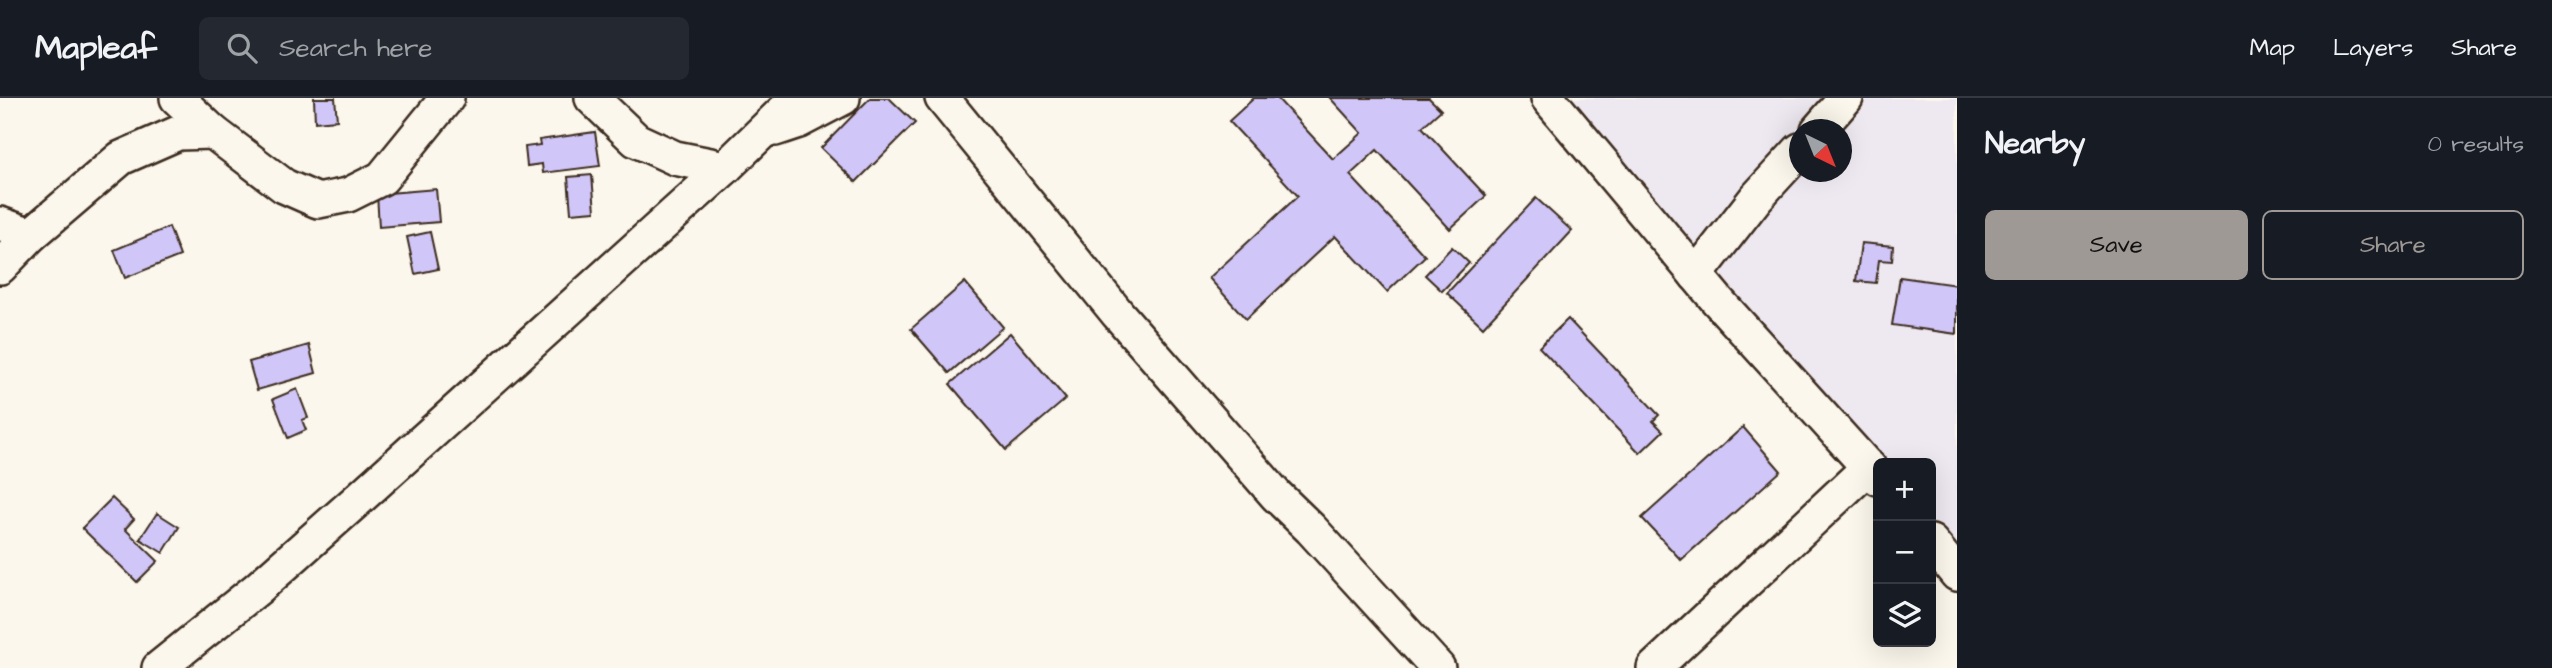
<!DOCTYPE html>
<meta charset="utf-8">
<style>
body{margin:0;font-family:"Architects Daughter",sans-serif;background:#242831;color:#f1f3f6}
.controls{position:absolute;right:21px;bottom:21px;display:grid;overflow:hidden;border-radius:10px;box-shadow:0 7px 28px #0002}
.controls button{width:63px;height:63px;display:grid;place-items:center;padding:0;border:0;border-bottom:2px solid #363941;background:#171b24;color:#f1f3f6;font:35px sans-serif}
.compass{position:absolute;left:1789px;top:21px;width:63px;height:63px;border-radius:50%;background:#171b24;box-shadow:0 7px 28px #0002;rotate:137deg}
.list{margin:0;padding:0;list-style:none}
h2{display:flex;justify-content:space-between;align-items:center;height:91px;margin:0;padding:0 28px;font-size:30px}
h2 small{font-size:23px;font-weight:400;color:#9ea1a6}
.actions{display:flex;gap:14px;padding:21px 28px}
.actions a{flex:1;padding:16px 0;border:2px solid #9f9995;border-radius:10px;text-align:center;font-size:24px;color:#9f9995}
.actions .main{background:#9f9995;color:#111}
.icon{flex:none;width:38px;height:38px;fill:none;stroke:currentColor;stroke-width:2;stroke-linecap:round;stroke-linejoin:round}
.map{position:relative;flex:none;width:1957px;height:570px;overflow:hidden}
header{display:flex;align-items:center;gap:42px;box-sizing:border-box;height:98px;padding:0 35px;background:#171b24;border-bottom:2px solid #363941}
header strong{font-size:33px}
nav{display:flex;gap:38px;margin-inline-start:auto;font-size:24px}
.search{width:490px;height:63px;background:#242831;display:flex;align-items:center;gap:18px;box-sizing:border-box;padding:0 24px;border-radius:10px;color:#9ea1a6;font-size:26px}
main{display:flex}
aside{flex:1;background:#171b24}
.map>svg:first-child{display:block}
.built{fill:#eee8f0;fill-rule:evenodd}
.building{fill:#d0c6f8;stroke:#3b2a1e;stroke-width:2}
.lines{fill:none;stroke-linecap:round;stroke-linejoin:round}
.minor-casing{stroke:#3b2a1e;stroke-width:38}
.minor{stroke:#fbf7ec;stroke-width:33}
</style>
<header>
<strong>Mapleaf</strong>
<div class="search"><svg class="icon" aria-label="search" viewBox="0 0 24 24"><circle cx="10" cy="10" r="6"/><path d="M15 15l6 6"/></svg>Search here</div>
<nav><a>Map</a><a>Layers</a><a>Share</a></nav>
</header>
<main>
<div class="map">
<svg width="1957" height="570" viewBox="0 0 1957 570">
<rect width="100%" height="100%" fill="#fbf7ec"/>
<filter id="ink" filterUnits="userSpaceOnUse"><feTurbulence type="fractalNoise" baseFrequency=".0143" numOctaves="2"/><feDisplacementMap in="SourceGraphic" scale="14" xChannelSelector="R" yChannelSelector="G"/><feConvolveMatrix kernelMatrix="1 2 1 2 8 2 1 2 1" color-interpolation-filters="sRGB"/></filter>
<g filter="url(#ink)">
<!-- built -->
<path class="built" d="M1551,0H1957V458L1931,429V365H1878ZM1800,32H1842V74H1800Z"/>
<!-- building -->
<g class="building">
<path d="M314,0H335L337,22L315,24Z"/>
<path d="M870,0H889L915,25L856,84L821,50Z"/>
<path d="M1254,0H1277L1333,61L1362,35L1330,0H1429L1441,12L1422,29L1486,98L1450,131L1377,52L1350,77L1425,158L1387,194L1335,138L1246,221L1209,180L1298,98L1229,23Z"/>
<path d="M595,34L600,68L543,75L542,66L527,68L525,49L540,47L539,42Z"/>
<path d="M592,77L595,113L571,115L568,79Z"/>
<path d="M436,91L439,124L379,129L377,96Z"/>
<path d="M1536,100L1572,133L1483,229L1447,195Z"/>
<path d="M169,129L180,158L125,180L114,152Z"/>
<path d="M430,134L438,171L415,176L407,139Z"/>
<path d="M1861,145L1893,148L1892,163L1879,162L1876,185L1856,183Z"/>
<path d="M1452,149L1469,165L1442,193L1425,177Z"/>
<path d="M1900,179L1957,187V236L1892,227Z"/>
<path d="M965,184L1003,229L949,275L911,231Z"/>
<path d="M1568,221L1659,317L1653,323L1663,333L1640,355L1539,249Z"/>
<path d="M1010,235L1066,301L1006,352L950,286Z"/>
<path d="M309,247L316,275L257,292L249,264Z"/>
<path d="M297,291L308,320L302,322L306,332L288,340L273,301Z"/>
<path d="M1743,329L1781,373L1681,462L1642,420Z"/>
<path d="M112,400L134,421L125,431L158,463L137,484L82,430Z"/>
<path d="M157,415L179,429L163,455L140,441Z"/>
</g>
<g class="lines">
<defs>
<g id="minor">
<path d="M177,0L213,34"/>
<path d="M592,0L636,42L675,60L725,70"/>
<path d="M942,0L1118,216L1276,397L1311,431L1438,570"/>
<path d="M1548,0L1717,202L1878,380"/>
<path d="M775,31L799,23L843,0"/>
<path d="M1818,32L1846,0"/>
<path d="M0,126L31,137"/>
<path d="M0,169L31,137L121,60L178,35L213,34L284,88L318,103L348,97L382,80L447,0"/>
<path d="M1696,177L1756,100L1800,52"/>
<path d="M1931,444L1957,476"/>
<path d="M159,570L257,491L354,405L725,70L797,0"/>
<path d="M1654,570L1869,369"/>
</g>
</defs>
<!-- minor casing -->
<use href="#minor" class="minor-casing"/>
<!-- minor -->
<use href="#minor" class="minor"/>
</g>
</g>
</svg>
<div class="controls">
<button>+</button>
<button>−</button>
<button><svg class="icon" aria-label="layers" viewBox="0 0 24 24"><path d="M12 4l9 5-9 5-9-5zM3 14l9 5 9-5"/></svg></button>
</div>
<svg class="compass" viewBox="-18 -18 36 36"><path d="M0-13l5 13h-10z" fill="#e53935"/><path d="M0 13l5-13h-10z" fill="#9ea1a6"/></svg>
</div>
<aside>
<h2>Nearby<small>0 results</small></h2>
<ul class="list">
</ul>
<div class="actions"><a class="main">Save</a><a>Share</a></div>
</aside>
</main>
